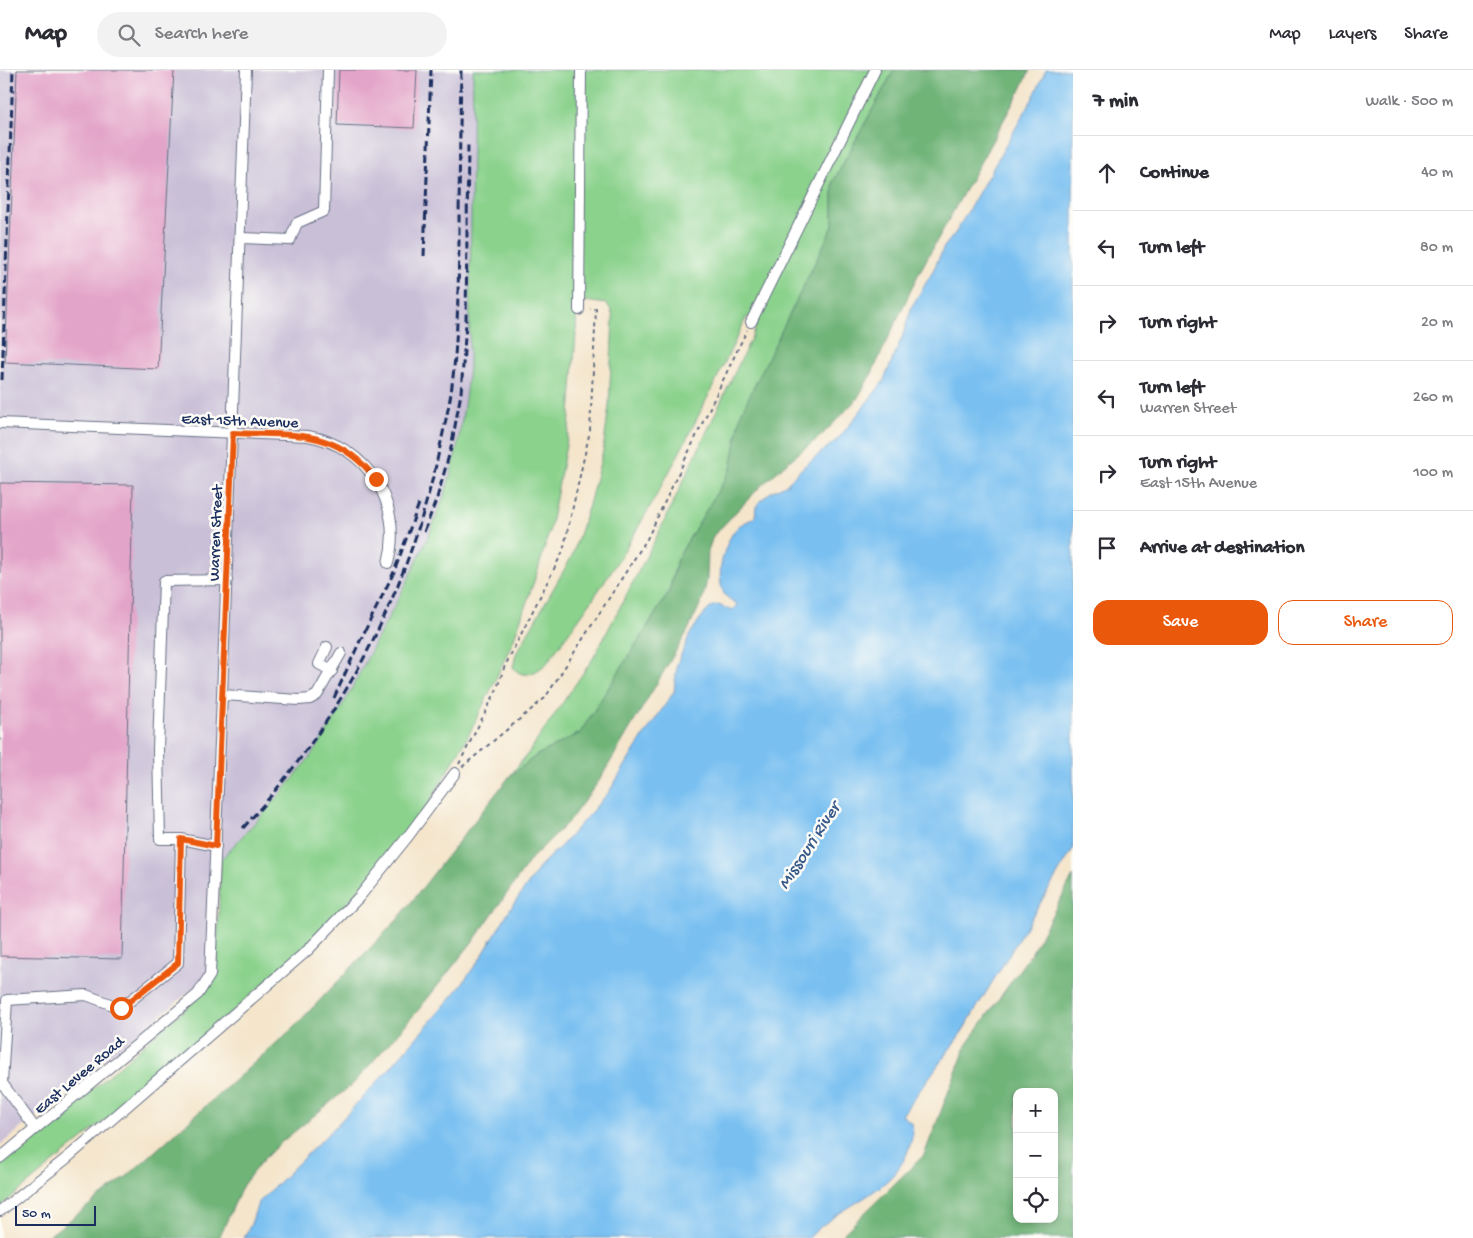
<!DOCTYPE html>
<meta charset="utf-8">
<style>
body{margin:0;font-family:"Gochi Hand",sans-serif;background:#f2f2f3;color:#2b2b33}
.controls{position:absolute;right:15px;bottom:15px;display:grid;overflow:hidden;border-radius:10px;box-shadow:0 2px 8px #0003}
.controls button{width:45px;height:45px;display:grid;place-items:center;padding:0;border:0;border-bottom:1px solid #e1e1e2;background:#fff;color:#2b2b33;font:25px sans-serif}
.scale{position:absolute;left:15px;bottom:12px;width:81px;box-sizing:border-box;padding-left:5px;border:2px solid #1b2f5e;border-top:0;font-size:14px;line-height:18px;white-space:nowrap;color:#1b2f5e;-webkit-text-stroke:4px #fdfcf7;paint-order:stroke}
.stop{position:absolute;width:15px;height:15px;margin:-11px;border:4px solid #ea580c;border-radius:50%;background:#fff}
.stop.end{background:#ea580c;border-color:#fff;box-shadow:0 1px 5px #0008}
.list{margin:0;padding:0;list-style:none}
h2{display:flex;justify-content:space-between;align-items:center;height:65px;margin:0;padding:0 20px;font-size:21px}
h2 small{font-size:16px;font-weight:400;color:#7c7c81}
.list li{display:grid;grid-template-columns:32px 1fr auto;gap:15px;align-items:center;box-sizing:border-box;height:75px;padding:0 20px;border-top:1px solid #e1e1e2}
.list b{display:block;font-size:19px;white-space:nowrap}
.list p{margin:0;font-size:16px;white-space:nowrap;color:#7c7c81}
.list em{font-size:16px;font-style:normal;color:#7c7c81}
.actions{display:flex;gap:10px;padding:15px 20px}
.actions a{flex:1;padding:11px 0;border:1px solid #ea580c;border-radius:15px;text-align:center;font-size:18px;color:#ea580c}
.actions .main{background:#ea580c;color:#fff}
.icon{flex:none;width:28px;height:28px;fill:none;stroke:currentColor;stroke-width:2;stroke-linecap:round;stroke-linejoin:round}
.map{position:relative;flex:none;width:1073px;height:1168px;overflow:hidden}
header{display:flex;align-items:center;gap:30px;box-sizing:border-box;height:70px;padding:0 25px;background:#fff;border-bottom:1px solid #e1e1e2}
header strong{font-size:24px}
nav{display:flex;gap:28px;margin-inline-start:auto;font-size:18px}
.search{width:350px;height:45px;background:#f2f2f3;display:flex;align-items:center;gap:12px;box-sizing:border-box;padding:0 18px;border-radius:28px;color:#7c7c81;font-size:19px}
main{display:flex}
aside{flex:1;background:#fff}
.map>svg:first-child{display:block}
.industrial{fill:#c9bfd7}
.green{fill:#8bd28d;stroke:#538076}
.forest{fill:#70b478;stroke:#46726b;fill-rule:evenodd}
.water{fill:#79c0f1;stroke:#4a78a8}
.building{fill:#e3a4c9}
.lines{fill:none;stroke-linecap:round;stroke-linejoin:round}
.minor-casing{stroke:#676f84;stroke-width:12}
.path{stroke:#676f84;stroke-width:2;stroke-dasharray:4 4;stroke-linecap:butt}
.minor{stroke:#fff;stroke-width:10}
.rail{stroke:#1b2f5e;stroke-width:3;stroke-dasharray:8 4;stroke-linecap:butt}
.route{stroke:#ea580c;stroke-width:6}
.labels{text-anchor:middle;stroke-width:5;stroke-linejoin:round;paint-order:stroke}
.street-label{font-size:16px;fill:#1b2f5e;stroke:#fdfcf7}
.water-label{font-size:18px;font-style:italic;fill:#375a8a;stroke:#fdfcf7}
</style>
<header>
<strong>Map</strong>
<div class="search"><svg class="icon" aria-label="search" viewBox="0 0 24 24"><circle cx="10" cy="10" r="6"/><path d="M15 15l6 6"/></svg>Search here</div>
<nav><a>Map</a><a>Layers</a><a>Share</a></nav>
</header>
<main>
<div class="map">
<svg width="1073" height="1168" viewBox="0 0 1073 1168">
<rect width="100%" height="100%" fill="#fdfcf7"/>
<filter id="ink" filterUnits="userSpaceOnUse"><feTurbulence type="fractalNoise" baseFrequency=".02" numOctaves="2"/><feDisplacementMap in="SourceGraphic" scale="10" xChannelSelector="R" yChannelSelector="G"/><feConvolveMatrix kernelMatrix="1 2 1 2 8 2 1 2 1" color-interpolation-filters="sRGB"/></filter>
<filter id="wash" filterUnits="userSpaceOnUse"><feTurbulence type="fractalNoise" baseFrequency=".0096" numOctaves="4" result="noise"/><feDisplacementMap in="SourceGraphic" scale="20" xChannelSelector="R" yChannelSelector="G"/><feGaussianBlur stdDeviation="1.12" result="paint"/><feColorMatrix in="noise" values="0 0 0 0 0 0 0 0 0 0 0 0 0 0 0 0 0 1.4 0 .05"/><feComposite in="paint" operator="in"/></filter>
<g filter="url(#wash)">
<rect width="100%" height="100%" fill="#f4e5cb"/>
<!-- industrial -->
<path class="industrial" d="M0,0H473L469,298L463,344L455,384L447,416L425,476L346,629L331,656L315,680L273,732L221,789L222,748L210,905L0,1075Z"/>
<!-- green -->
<path class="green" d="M473,0H894L833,112V156L742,343L731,399L677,489L669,522L580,663L537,685L509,707L529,682L594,587L661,458L755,260L757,252L755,247L751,246L746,248C708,328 669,408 622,484C599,522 573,557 547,593C537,602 523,611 513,597L516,584L572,486L589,435L603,381L609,336L613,248L611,240L607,234L577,230L576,264L569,359L551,455L538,500L513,571L492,617L466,670L424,741L355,824L309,873L179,989L0,1137V1095L100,1013L207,920L216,903L221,789C254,754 287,719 315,680C339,646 357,608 376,571C403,521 429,471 447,417C459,378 464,338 469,298Z"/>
<!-- forest -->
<g class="forest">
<path d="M894,0H1030L1022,17L918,205L872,303L857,329L822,365L789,391L760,417L713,466L708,481L707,510L702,531L686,564L599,711L569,751L531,789L477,866L420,938L354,1013L278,1075L260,1093L243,1115L219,1168H46L125,1108L292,959L398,849L509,707L537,685L580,663L669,522L677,489L731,399L741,343L833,156V112Z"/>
<path d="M1073,806V1168H839L924,1085L967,974L1032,882ZM1017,1022H1054V1149H1017Z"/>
</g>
<!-- water -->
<path class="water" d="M1046,0H1073V779L962,962L902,1045C905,1048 911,1051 912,1056C914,1063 912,1068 910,1075C896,1124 840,1133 809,1168H244L251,1154L258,1133L335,1057L391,997L456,922L482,886L510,839L543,793L562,775L609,722L639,673L674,622L677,594L690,564L700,549L707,541L713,536L718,535L731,540L735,538L737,534C733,531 728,529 725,525C714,509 724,473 736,459C741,453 748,452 755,447L756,437L760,431L771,422L787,414L802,398L839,368L883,312L903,265L912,236L932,203L944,177L956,162L1034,26Z"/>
<g id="blocks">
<!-- building -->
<g class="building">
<path d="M17,0H174L158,299L5,292Z"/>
<path d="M339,0H417L414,58L337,55Z"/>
<path d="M0,413L133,415L122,889L0,886Z"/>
</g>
</g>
</g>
<g filter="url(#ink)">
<use href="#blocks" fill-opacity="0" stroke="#676f84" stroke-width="1"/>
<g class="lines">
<defs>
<g id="minor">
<path d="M241,168L290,170L297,153L324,141L328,0"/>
<path d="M579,240L581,0"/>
<path d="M751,252L875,0"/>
<path d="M0,353L308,366C368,376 404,435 388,493"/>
<path d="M327,577L319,594L332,601"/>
<path d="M222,625L299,630L310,629L317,625L341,583"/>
<path d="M216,776L181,769H160L158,679L164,511L227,510"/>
<path d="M35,1058L2,1013L7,930L86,925L121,938L178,893L181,769"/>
<path d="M0,1088L198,924L210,905L222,625L246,0"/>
<path d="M0,1141L67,1088L308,880L360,826L409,765L455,703"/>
</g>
</defs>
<!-- minor casing -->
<use href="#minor" class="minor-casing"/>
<!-- path -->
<g class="path">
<path d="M459,694L496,621L504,598L563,481L590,361L596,239H590"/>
<path d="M462,697L545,628L647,469L747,260"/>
</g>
<!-- minor -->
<use href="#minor" class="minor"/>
<!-- rail -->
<g class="rail">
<path d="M424,186L431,0"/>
<path d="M2,310L13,0"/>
<path d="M424,462L437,428L451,378L461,323L466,253L468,72"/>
<path d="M334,628L359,573L394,502L420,431"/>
<path d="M243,758C340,651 402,536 436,395C441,371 447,347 451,323C458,272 458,222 459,172C459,114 460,57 461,0"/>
</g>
</g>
</g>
<g class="lines" filter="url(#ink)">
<!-- route -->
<path class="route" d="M121,938L178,893L181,769L216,776L233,363C293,366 335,357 376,409"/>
</g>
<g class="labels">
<!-- street labels -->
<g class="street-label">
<text transform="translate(240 349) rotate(2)" y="6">East 15th Avenue</text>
<text transform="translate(214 463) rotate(-88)" y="6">Warren Street</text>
<text transform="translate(78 1004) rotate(-40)" y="6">East Levee Road</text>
</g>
<!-- water labels -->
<g class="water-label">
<text transform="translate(808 775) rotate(-57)" y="6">Missouri River</text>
</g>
</g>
</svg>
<div class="controls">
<button>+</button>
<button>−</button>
<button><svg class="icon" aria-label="locate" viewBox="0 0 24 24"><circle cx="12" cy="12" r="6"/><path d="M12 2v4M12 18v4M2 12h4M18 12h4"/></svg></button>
</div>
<div class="scale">50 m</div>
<div class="stop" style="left:121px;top:938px"></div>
<div class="stop end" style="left:376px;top:409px"></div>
</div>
<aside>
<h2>7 min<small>Walk · 500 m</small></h2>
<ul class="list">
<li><svg class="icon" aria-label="ahead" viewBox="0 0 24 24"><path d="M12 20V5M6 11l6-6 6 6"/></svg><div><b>Continue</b></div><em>40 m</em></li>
<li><svg class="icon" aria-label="left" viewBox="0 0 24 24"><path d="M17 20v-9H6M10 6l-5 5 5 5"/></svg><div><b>Turn left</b></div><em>80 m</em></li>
<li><svg class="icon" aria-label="right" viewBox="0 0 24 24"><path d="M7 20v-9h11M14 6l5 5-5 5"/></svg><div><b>Turn right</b></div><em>20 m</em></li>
<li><svg class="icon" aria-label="left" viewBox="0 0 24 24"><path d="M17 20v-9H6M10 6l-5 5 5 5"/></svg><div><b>Turn left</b><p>Warren Street</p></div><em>260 m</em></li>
<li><svg class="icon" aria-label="right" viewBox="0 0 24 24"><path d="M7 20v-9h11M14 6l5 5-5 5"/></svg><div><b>Turn right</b><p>East 15th Avenue</p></div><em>100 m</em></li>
<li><svg class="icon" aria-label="arrive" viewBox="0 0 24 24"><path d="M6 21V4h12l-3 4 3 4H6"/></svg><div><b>Arrive at destination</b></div></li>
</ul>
<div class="actions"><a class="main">Save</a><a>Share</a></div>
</aside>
</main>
